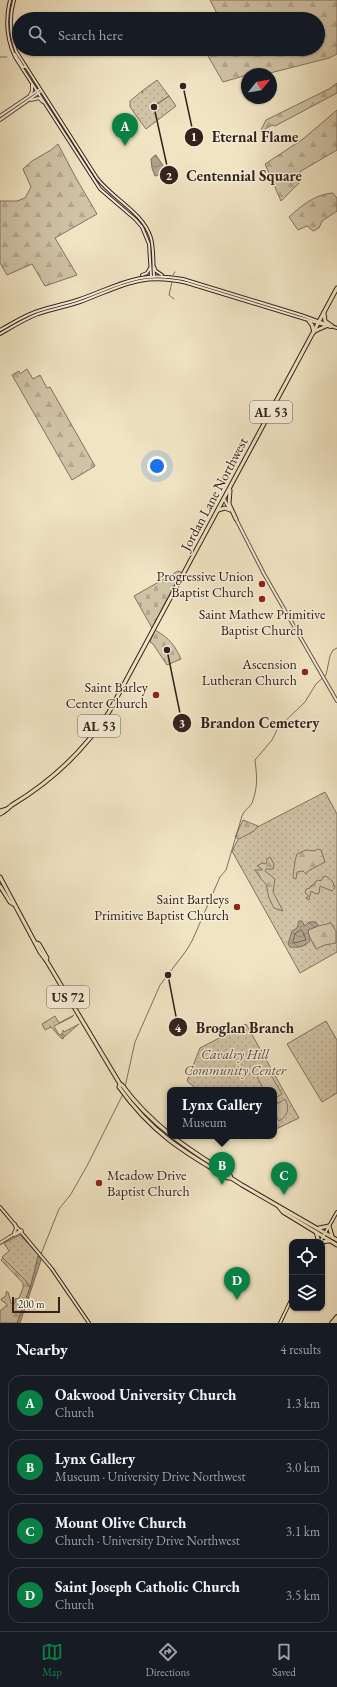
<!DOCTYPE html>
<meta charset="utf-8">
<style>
body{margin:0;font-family:"EB Garamond",serif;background:#20242c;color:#f1f3f6}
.controls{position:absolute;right:12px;bottom:12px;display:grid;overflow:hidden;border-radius:8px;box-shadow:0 1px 3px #0004}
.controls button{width:36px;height:36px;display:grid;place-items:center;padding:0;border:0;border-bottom:1px solid #363941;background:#171b24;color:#f1f3f6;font:20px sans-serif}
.compass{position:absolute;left:241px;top:68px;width:36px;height:36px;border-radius:50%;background:#171b24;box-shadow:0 1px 3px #0004;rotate:60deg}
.scale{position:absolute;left:12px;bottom:10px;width:48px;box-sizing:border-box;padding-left:4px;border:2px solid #33231b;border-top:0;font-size:11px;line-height:14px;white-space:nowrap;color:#33231b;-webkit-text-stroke:3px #f5edd8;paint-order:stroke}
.you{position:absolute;left:157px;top:466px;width:14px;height:14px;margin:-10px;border:3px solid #fff;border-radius:50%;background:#1a73e8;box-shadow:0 0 0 6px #1a73e833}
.badge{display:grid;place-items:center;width:26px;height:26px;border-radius:50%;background:#0b8043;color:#fff;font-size:13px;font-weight:700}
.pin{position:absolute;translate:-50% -33px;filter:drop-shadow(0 1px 2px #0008)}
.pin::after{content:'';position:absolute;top:21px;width:14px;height:12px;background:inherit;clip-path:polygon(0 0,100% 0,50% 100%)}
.popup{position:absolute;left:167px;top:1087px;width:110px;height:52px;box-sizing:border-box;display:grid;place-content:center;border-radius:8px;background:#171b24;filter:drop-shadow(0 1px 3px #0005);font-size:13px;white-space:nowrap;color:#9ea1a6}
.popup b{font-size:15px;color:#f1f3f6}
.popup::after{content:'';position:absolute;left:50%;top:100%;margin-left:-8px;border:8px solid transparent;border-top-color:#171b24}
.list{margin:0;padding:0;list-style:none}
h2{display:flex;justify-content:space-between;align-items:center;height:52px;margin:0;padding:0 16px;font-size:17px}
h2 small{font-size:13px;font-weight:400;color:#9ea1a6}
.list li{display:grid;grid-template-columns:26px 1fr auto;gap:12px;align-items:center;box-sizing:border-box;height:56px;margin:0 8px 8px;padding:0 8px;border:1px solid #363941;border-radius:12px}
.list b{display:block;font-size:15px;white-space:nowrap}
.list p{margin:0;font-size:13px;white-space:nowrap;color:#9ea1a6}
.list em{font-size:13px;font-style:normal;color:#9ea1a6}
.icon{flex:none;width:22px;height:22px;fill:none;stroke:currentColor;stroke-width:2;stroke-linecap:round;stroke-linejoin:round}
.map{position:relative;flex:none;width:337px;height:1323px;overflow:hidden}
.search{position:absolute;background:#171b24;box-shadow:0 1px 3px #0004;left:12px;right:12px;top:12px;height:44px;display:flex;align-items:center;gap:10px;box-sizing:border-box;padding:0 14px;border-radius:22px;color:#9ea1a6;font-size:15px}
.sheet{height:308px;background:#171b24}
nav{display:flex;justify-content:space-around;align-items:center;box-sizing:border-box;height:56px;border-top:1px solid #363941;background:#171b24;font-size:11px;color:#9ea1a6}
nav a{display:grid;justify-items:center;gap:2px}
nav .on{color:#0b8043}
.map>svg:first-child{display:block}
.grass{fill:url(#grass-dots);stroke:#827360}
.forest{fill:url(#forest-firs);stroke:#827360}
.cemetery{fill:url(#cemetery-stones);stroke:#827360}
.pitch{fill:#d0c3a6;stroke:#827360}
.water{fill:url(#water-waves);stroke:#7e6f5e}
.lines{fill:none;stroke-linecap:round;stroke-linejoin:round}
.shore{stroke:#726252;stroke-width:1}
.stream{stroke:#7e6f5e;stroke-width:1}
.tertiary-casing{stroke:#625345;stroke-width:4}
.secondary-casing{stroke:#33231b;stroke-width:4}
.primary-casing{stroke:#33231b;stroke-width:5}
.trunk-casing{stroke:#33231b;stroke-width:5}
.motorway-casing{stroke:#33231b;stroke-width:5.5}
.tertiary{stroke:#f5edd8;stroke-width:2}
.secondary{stroke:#f5edd8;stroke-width:2}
.primary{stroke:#f0e4c3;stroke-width:3}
.trunk{stroke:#f0e4c3;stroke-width:3}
.motorway{stroke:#f0e4c3;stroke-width:3.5}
.poi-dot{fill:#8f2418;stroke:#f5edd8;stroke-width:1.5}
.labels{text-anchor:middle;stroke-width:3;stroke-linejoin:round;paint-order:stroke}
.shield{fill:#f5edd8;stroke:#6d6054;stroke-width:1}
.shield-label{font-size:13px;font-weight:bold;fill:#33231b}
.street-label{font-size:14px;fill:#33231b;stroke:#f5edd8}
.poi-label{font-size:14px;fill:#33231b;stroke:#f5edd8;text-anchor:end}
.park-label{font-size:14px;font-style:italic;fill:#5a4b3e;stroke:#f5edd8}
.leader{fill:none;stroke:#33231b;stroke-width:1.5}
.callout-dot{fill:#33231b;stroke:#f5edd8;stroke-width:1.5}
.mark-label{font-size:12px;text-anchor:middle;font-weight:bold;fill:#fff}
.callout-label{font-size:15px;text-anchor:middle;font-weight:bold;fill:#33231b;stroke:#f5edd8;stroke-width:3;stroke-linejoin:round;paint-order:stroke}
</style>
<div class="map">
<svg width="337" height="1323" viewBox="0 0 337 1323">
<defs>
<pattern id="grass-dots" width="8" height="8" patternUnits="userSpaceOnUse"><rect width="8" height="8" fill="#d0c3a6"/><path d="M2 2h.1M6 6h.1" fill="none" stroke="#b3a78e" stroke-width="1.8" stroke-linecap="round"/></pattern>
<pattern id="forest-firs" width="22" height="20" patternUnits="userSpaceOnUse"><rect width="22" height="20" fill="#d0c3a6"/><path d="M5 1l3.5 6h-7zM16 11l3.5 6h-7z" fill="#b3a78e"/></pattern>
<pattern id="cemetery-stones" width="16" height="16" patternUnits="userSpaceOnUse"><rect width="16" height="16" fill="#d0c3a6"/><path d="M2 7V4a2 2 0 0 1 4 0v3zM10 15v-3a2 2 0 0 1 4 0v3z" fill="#b3a78e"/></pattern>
<pattern id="water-waves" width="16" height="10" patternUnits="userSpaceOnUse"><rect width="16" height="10" fill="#b0a28a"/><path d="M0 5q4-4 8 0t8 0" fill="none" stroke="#908470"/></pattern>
</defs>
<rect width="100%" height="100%" fill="#f0e4c3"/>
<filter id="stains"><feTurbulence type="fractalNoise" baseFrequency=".005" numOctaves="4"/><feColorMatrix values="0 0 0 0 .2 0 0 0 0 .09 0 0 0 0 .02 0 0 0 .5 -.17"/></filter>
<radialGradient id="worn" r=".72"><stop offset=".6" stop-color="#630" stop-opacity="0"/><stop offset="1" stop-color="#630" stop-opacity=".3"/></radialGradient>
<!-- grass -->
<g class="grass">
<path d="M157,80L169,96L155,105H153L152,108L155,109V106L169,96L176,106L146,129L130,107V101L142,91L143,93L142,91Z"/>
<path d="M325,792L337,814V952L300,973L232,851L240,836Z"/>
<path d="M74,1015L72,1017L54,1026L59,1035L63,1033V1030L64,1032L79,1024L64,1037V1035H61L64,1038L62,1039L51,1027L45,1030L42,1024L55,1016L59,1023Z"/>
<path d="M326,1021L337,1040V1093L322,1102L287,1044Z"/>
<path d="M246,1024L299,1118L274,1130V1090H198L187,1081L200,1048Z"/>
<path d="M20,1235L39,1255L30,1288L26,1282L2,1257L9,1251L4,1243Z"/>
</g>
<!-- forest -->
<g class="forest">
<path d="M210,0H337V54L329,58L266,74L264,70L223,82L204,49H318V19H220Z"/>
<path d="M337,83V93L275,126L272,125L260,132L266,120L329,89Z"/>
<path d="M337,110V150L301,171L299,174V183L281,201L265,164L303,139Z"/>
<path d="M58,144L76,178L97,214L55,238L77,275L45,286L32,264L7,275L0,263V201H17L25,198L31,187L23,169L32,161L51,150Z"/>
<path d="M333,193L337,198V211L322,221L319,228L313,231L307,226L298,230L289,217C301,206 315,194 333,193Z"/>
<path d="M27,369L33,379L40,375L47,388L50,387L95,466L72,480L12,375L19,371L20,374Z"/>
<path d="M243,820L258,826L254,831L239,839L235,837Z"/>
<path d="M317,849L321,850L325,862L308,871L306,874L303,871L297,872L296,879L293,878C294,869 294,863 297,854L306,850L315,851Z"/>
<path d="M270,857L274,864L273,869H266L265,871L275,879L273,892L283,911L274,908L269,898L266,884L261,879L255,870H262V869L257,866L262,863L266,864L267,859Z"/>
<path d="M326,876L333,882L335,888L332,891L320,886L319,893L316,894L311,891L309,900L306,898L308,897V895L305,893L306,889L310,888L312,885L315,884L317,880L321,881L323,877Z"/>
<path d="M331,923L336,931V943L325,945L316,949L307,932L308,930L318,926Z"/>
<path d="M3,1258L27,1282L30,1288L17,1323H0V1311L7,1305L6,1303L2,1301L1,1299L6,1296V1292H8L11,1303L13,1304L15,1303V1299L19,1298L23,1288V1283L1,1260Z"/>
</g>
<!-- cemetery -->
<g class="cemetery">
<path d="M178,571L181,572L152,628L134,596Z"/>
<path d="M155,630C170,639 174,644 181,659L167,665L153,644L150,642Z"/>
</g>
<!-- pitch -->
<g class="pitch">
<path d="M268,1070L282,1094L274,1099V1090H264L257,1077Z"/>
<path d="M285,1099C290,1108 288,1116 279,1121L274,1112V1106Z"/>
</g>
<!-- water -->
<g class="water">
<path d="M156,155L166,170L156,176H155L152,168L151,159L154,156Z"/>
<path d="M299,921H302L305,926L309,922H316L318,926L308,930L310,940C306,947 297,948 290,947L288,944L292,931L297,928Z"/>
<path d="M38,1256L41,1260L20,1323H17L31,1285Z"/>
</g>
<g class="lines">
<!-- shore -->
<path class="shore" d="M301,930L303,932L306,940L294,943L293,941L295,934Z"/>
<!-- stream -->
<g class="stream">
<path d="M0,57H7"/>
<path d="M173,275L175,272"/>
<path d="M172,282L169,295L174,299"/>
<path d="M125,1087L135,1042L160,985L186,951L192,941L220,877L226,870L242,816C244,810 249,808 252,803C258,787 257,777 255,760L272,740L278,728L305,702L316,684L326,675L330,656L333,650L337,648"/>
<path d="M41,1254L59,1209L71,1194L88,1164L123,1094"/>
</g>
<defs>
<g id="tertiary">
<path d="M30,95L32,91V84"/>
<path d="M31,100L39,98L43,102"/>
<path d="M0,116L40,89"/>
<path d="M0,120L40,92"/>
<path d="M224,499L230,510"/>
<path d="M236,519L264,574L337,701"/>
<path d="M14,1233L16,1229L15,1224"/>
<path d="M14,1235L22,1231"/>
<path d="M0,1243L21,1230"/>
</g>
<g id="secondary">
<path d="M10,0C5,20 6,38 15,57L100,189L135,219L142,227L149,244L151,276"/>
<path d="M14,0C9,17 10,34 16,51L97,178C113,199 143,212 151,238C154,250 153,263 154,276"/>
<path d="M15,54L23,67H26"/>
<path d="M154,267L156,271L162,275"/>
<path d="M142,275L147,273L150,268"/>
<path d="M0,330C13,323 26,314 41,310C53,306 65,304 77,300C118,286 137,270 183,279L301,315L337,328"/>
<path d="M0,334C12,327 25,319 38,314C52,309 66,307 80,302C121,287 140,272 187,283L331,327"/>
<path d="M0,1207L52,1269L89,1323"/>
<path d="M320,1242L337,1212"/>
<path d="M280,1323L292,1298"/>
</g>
<g id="primary">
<path d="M324,313L325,321L332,326"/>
<path d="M309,321L312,325L314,332"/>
<path d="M315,331L326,326"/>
<path d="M230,490L229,504L236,519"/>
<path d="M218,510L225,508L230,510"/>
<path d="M0,811L7,809"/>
<path d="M0,814C5,812 8,808 12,805C52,781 84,751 109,712L337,288"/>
</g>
<g id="trunk">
<path d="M0,877L40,952L46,960L120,1084L119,1087C151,1132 182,1151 228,1178H231"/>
<path d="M0,886L10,902L13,904"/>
<path d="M37,943L39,944L47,958L46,960"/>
<path d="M120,1084L122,1085C151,1125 189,1150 230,1175L231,1178L242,1185L337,1240"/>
<path d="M279,1207L283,1212L337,1245"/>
<path d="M319,1228L329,1226L332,1236"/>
<path d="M316,1232L319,1242"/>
<path d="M321,1242L329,1241"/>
</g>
<g id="motorway">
<path d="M332,1323L337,1317"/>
<path d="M336,1323L337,1321"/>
</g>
</defs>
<!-- tertiary casing -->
<use href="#tertiary" class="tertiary-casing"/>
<!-- secondary casing -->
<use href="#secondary" class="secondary-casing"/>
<!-- primary casing -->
<use href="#primary" class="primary-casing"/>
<!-- trunk casing -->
<use href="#trunk" class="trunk-casing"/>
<!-- motorway casing -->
<use href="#motorway" class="motorway-casing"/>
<!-- tertiary -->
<use href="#tertiary" class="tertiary"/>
<!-- secondary -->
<use href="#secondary" class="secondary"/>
<!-- primary -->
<use href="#primary" class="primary"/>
<!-- trunk -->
<use href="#trunk" class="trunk"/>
<!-- motorway -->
<use href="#motorway" class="motorway"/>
</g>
<!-- markers -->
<g class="poi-dot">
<circle cx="262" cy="584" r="4"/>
<circle cx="262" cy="599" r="4"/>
<circle cx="305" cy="672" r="4"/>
<circle cx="156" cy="695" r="4"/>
<circle cx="237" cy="907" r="4"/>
<circle cx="99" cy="1183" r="4"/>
</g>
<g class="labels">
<!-- shield labels -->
<g class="shield">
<rect x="250" y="401" width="42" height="22" rx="3"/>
<rect x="78" y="715" width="42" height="22" rx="3"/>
<rect x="47" y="986" width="42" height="22" rx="3"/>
</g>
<g class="shield-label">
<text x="271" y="417">AL 53</text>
<text x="99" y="731">AL 53</text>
<text x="68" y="1002">US 72</text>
</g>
<!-- street labels -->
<g class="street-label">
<text transform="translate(214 494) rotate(-62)" y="5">Jordan Lane Northwest</text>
</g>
<!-- poi labels -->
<g class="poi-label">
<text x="254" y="581">Progressive Union<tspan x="254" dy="16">Baptist Church</tspan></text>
<text x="262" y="619" text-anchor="middle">Saint Mathew Primitive<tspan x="262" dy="16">Baptist Church</tspan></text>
<text x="297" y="669">Ascension<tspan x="297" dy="16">Lutheran Church</tspan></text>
<text x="148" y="692">Saint Barley<tspan x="148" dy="16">Center Church</tspan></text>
<text x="229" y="904">Saint Bartleys<tspan x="229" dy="16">Primitive Baptist Church</tspan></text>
<text x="107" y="1180" text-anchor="start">Meadow Drive<tspan x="107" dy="16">Baptist Church</tspan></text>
</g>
<!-- park labels -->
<g class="park-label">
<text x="235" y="1059">Cavalry Hill<tspan x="235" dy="16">Community Center</tspan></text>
</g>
</g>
<!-- callouts -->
<path class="leader" d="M183 86L194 137M154 107L169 175M167 650L182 723M168 975L178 1027"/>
<g class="callout-dot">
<circle cx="183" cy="86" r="4"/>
<circle cx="154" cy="107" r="4"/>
<circle cx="167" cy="650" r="4"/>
<circle cx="168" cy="975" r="4"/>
<circle cx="194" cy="137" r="10"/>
<circle cx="169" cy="175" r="10"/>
<circle cx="182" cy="723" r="10"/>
<circle cx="178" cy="1027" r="10"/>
</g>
<g class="mark-label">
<text x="194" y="141">1</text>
<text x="169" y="180">2</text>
<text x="182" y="727">3</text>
<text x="178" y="1032">4</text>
</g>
<g class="callout-label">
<text x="255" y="142">Eternal Flame</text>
<text x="244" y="181">Centennial Square</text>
<text x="260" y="728">Brandon Cemetery</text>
<text x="245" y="1033">Broglan Branch</text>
</g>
<rect width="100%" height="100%" filter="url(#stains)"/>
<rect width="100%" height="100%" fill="url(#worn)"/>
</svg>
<div class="controls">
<button><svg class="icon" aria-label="locate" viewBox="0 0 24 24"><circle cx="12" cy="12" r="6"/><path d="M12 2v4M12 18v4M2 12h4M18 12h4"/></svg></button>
<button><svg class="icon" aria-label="layers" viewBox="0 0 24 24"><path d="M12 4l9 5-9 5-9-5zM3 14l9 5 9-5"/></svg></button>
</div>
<svg class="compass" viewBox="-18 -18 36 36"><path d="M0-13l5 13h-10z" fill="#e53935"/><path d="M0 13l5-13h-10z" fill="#9ea1a6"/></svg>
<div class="scale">200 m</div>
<div class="you"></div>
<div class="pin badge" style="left:125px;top:146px">A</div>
<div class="pin badge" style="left:222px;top:1185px">B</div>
<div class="popup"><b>Lynx Gallery</b>Museum</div>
<div class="pin badge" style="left:284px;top:1195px">C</div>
<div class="pin badge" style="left:237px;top:1300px">D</div>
<div class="search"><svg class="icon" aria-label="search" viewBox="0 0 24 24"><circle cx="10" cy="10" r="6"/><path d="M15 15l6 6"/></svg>Search here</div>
</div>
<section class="sheet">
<h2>Nearby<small>4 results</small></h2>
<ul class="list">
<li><span class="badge">A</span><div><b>Oakwood University Church</b><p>Church</p></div><em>1.3 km</em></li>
<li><span class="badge">B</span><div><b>Lynx Gallery</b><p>Museum · University Drive Northwest</p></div><em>3.0 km</em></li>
<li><span class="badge">C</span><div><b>Mount Olive Church</b><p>Church · University Drive Northwest</p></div><em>3.1 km</em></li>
<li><span class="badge">D</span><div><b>Saint Joseph Catholic Church</b><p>Church</p></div><em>3.5 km</em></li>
</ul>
</section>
<nav>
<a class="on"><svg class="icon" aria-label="map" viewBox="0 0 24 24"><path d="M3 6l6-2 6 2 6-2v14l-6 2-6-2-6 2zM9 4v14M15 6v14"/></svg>Map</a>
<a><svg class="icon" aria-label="directions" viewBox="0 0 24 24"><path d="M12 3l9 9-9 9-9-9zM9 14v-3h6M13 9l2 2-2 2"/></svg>Directions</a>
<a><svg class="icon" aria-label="saved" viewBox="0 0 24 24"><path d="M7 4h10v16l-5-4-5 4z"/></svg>Saved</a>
</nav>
